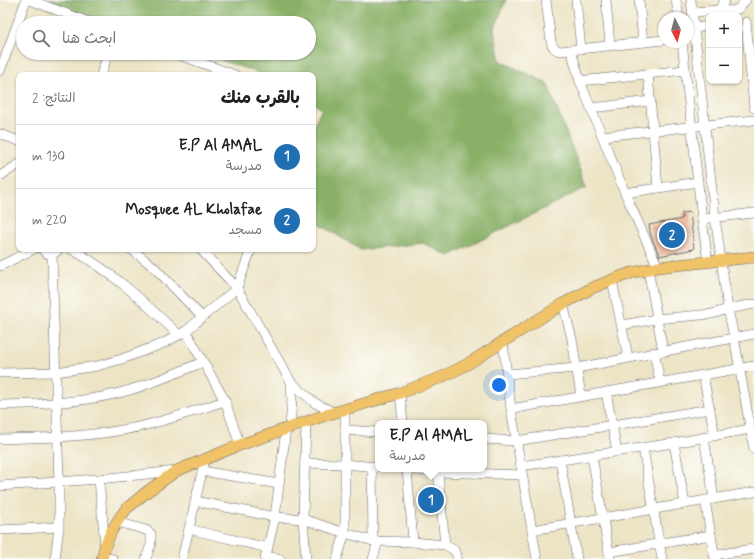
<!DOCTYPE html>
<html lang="ar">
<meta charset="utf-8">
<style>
body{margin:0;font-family:Mynerve,"Playpen Sans Arabic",sans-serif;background:#f6f6f6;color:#202124;direction:rtl}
.controls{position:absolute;right:12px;top:12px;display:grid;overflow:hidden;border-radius:8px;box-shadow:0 1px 3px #0004}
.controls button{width:36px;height:36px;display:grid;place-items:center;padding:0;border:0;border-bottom:1px solid #e0e0e0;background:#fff;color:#202124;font:20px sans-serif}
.compass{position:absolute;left:658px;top:12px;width:36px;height:36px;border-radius:50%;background:#fff;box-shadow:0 1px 3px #0004;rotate:174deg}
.you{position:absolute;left:499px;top:385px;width:14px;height:14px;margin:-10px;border:3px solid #fff;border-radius:50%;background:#1a73e8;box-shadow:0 0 0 6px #1a73e833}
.badge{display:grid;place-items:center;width:26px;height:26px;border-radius:50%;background:#1f6fb2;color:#fff;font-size:13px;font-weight:700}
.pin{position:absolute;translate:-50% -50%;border:2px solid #fff;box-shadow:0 1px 4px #0006}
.popup{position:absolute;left:375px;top:420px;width:112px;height:52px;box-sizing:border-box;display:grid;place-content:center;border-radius:8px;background:#fff;filter:drop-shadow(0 1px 3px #0005);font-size:13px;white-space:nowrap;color:#757577}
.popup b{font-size:15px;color:#202124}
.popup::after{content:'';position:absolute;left:50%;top:100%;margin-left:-8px;border:8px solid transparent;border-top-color:#fff}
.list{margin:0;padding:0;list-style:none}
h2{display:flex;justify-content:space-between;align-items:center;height:52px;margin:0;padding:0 16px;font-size:17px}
h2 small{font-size:13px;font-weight:400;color:#757577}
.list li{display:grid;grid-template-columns:26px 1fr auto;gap:12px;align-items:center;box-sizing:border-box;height:64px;padding:0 16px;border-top:1px solid #e0e0e0}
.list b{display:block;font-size:15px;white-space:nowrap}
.list p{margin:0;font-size:13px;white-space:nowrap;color:#757577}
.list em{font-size:13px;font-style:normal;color:#757577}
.icon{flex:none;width:22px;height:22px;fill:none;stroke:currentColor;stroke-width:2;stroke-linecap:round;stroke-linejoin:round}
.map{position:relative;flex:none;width:754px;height:559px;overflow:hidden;direction:ltr}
.search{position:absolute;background:#fff;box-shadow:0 1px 3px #0004;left:16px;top:16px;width:300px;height:44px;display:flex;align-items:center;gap:10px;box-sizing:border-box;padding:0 14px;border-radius:22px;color:#757577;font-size:15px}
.panel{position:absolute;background:#fff;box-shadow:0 1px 3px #0004;left:16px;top:72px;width:300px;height:180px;border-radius:8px;direction:rtl}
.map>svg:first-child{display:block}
.forest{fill:#88b066;stroke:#556950}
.building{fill:#ecb49a}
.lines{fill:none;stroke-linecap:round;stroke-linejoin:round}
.minor-casing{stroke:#69666b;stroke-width:10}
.major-casing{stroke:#69666b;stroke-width:12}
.minor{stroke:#fff;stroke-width:9}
.major{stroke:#f0c369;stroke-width:11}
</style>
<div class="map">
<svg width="754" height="559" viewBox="0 0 754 559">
<rect width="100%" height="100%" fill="#fdfcf7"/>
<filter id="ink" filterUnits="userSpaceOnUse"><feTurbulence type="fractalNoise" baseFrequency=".025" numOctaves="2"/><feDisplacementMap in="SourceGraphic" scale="8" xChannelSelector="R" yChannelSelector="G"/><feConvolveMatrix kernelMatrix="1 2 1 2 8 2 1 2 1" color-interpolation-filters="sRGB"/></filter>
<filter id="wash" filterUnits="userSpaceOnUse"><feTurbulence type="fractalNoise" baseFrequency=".012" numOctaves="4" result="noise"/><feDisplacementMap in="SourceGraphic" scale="16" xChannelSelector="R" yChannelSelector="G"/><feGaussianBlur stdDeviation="0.9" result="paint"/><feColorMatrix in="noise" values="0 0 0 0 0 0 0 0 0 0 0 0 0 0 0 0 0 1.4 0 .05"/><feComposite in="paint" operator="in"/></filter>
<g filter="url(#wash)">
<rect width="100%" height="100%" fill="#ece4c5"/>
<!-- forest -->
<path class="forest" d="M37,0H506L494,30L500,61L547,83L587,187L449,256L423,243L361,250L313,220V127L322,109L313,103V75H266L199,53H309V23H107Z"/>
<g id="blocks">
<!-- building -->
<path class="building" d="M690,212L694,249L659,256V251L658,252L651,236L649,225L682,219V213Z"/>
</g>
</g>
<g filter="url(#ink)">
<use href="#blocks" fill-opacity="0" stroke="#69666b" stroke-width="1"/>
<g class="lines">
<defs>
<g id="minor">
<path d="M30,0L91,23"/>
<path d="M546,0L551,42C552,47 556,50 560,51L664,40"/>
<path d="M576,0L581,49"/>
<path d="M606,0L610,45"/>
<path d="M639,0L643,42"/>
<path d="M676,0L679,18"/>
<path d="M691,0L715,217L728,309L734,337L754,449"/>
<path d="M719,10L725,0"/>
<path d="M693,12L719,10L732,11L738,9L746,0"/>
<path d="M746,22L754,108"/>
<path d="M688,29L709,26"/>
<path d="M682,42L702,219L708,262"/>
<path d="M571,50L580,81L625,193L658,267"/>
<path d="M174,53L235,75"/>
<path d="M0,71L26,0"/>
<path d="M648,74L658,188"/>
<path d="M101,75L108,53"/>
<path d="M580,81L685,70"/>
<path d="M592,108L650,101"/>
<path d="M0,134L19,141"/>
<path d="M603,136L754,120"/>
<path d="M0,176L19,164"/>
<path d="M625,193L698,182"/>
<path d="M702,219L754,213"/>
<path d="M42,249C47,256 54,256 59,249"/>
<path d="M71,249C112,271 145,303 179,335"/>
<path d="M131,249L154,267L202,317"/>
<path d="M200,249L237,288L291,382L315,403L335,413"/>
<path d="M52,255L59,482V527L55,559"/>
<path d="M0,266L34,249"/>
<path d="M648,269L663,351"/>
<path d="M612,280L628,357"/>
<path d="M563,304L572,339L581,396"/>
<path d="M622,325L656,319L712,314L728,309L754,304"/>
<path d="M186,331L225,401L240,445"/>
<path d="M503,342L511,409L537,559"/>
<path d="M654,352L660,382"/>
<path d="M0,373L56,372L97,366L122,359L164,343L186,331L237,288L251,249"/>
<path d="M507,374L577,368L754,334"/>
<path d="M703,375L715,436"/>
<path d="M606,392L617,452"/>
<path d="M400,393L403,423"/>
<path d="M0,405C40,404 80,403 119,393C148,386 176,373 203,362"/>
<path d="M511,409L754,366"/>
<path d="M290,428L292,400L291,382"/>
<path d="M345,430L378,432"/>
<path d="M704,438L714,499"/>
<path d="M0,439C43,438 86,437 128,429C161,423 193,411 225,401"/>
<path d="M484,439L516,441L710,409"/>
<path d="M674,443L685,504"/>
<path d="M643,448L662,559"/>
<path d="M592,456L610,559"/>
<path d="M560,460L577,559"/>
<path d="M305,463L344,464L377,467"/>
<path d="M372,466L373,541"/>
<path d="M521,466L674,443L750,429"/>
<path d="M404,469L438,472L522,475"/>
<path d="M407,469L413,542"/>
<path d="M202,471L279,484"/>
<path d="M438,472L445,545"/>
<path d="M99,479L105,546"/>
<path d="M0,486L99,479L176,471"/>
<path d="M705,500L715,559"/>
<path d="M195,501L275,517L303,519L345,533L373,541L413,542L445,545L454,550L457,555V559"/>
<path d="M117,522L146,530L151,534V544L146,559"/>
<path d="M189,529L268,548"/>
<path d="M0,530L59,527"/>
<path d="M532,530L754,492"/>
<path d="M609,552L711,535"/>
<path d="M714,555L754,549"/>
<path d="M266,556L280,559"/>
<path d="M102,557L113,559"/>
<path d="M182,559L205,459"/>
<path d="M265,559L275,517L286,429"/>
<path d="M306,559L303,519L306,423"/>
<path d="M337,559L345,533V409"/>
<path d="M373,559L378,541"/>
</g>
<path id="major" d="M102,559L105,546L111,532L117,522L126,509L148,491L176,471L240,445L323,416L400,393L442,377L466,365L563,304L592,288L612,280L631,273L658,267L754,257"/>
</defs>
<!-- minor casing -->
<use href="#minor" class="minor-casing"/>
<!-- major casing -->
<use href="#major" class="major-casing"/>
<!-- minor -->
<use href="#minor" class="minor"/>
<!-- major -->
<use href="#major" class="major"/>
</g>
</g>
</svg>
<div class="controls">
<button>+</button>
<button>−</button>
</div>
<svg class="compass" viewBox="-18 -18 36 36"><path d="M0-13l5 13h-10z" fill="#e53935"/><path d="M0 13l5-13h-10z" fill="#757577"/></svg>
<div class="you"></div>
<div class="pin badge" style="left:431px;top:500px">1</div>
<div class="popup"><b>E.P Al AMAL</b>مدرسة</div>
<div class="pin badge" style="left:672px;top:235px">2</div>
<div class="search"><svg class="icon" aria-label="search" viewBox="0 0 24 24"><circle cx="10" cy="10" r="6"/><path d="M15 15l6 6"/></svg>ابحث هنا</div>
<section class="panel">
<h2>بالقرب منك<small>النتائج: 2</small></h2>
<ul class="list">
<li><span class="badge">1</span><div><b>E.P Al AMAL</b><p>مدرسة</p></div><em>130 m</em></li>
<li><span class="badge">2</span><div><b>Mosquee AL Kholafae</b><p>مسجد</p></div><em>220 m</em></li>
</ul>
</section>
</div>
